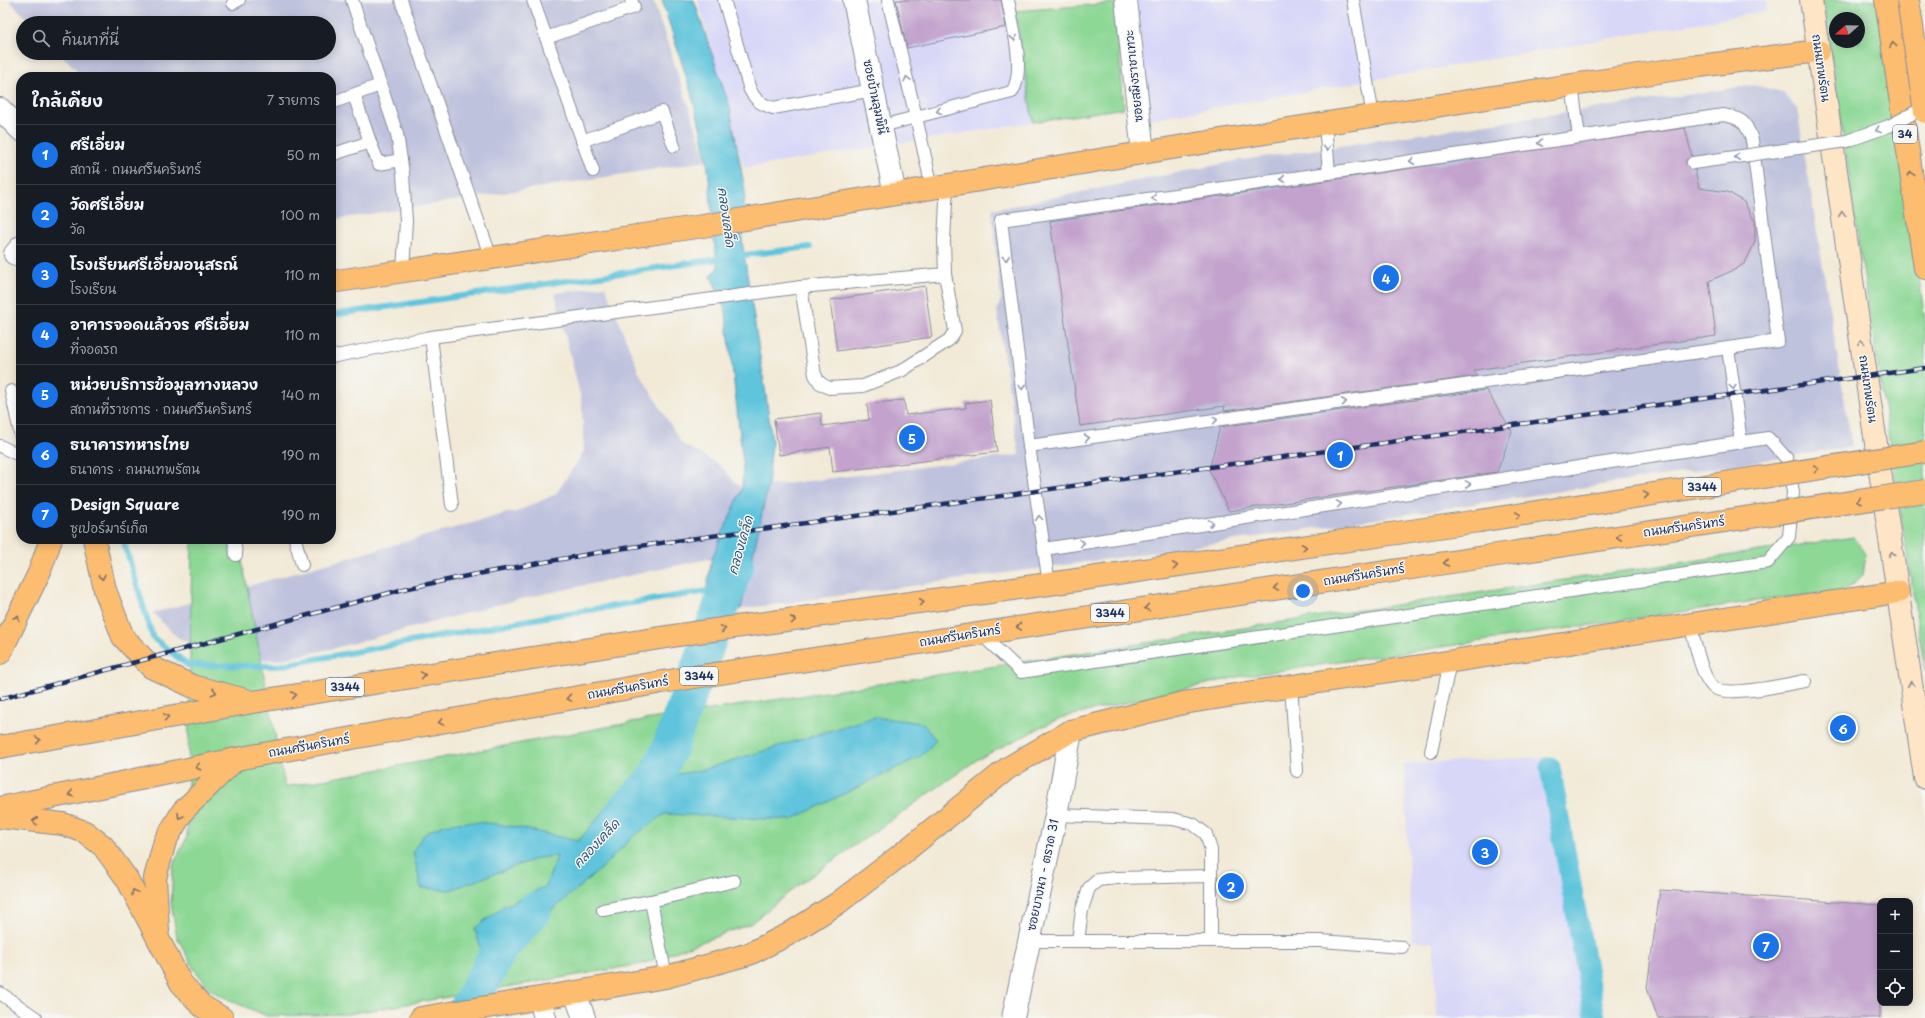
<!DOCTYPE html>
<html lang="th">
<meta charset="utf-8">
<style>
body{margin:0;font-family:"Playpen Sans","Playpen Sans Thai",sans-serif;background:#242831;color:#f1f3f6}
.controls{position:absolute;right:12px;bottom:12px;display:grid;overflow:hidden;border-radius:8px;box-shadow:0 2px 10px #0003}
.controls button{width:36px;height:36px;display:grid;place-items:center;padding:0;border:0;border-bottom:1px solid #363941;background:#171b24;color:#f1f3f6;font:20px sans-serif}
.compass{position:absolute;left:1829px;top:12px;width:36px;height:36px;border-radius:50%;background:#171b24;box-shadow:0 2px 10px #0003;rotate:250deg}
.you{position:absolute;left:1303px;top:591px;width:14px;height:14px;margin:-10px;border:3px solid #fff;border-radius:50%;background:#1a73e8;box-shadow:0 0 0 6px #1a73e833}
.badge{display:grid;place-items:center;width:26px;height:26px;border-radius:50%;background:#1a73e8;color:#fff;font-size:13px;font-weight:700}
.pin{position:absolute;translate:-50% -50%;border:2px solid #fff;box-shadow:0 1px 4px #0006}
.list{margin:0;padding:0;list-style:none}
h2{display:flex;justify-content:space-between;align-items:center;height:52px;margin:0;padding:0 16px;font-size:17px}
h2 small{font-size:13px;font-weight:400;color:#9ea1a6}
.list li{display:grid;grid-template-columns:26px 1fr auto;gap:12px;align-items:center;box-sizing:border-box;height:60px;padding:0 16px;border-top:1px solid #363941}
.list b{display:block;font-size:15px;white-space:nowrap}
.list p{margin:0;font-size:13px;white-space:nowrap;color:#9ea1a6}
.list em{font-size:13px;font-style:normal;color:#9ea1a6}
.icon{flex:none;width:22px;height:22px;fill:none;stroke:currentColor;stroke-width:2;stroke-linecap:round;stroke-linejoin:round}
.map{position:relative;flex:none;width:1925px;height:1018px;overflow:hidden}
.search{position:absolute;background:#171b24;box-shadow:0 2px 10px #0003;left:16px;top:16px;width:320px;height:44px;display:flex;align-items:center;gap:10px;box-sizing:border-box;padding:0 14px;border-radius:22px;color:#9ea1a6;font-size:15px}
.panel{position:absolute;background:#171b24;box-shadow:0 2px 10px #0003;left:16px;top:72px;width:320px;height:472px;border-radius:16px}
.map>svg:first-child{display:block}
.built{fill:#d8d7f8}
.industrial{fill:#bfc2dd}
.green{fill:#8dd895;stroke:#54847a;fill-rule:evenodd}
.water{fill:#5fc4dc;stroke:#3d7a9d}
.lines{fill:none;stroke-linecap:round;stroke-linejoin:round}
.stream{stroke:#5fc4dc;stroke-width:6}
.canal{stroke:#5fc4dc;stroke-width:21}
.river{stroke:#5fc4dc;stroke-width:36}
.building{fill:#c3a3cd}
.lane-casing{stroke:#868c9a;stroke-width:14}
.street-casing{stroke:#868c9a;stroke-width:24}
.secondary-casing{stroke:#868c9a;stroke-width:24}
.primary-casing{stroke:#868c9a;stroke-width:24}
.highway-casing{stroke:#868c9a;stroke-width:24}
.lane{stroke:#fff;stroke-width:12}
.street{stroke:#fff;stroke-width:22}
.secondary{stroke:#fee5c5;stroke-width:22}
.primary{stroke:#fcbd6f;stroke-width:22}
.highway{stroke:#fcbd6f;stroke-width:22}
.rail-casing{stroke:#1b2f5e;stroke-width:4.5}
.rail{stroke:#f6f6f2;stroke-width:3;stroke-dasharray:9;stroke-linecap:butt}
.lane-bridge-casing{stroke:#868c9a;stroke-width:14;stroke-linecap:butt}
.primary-bridge-casing{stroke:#868c9a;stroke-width:24;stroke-linecap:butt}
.highway-bridge-casing{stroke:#868c9a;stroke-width:24;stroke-linecap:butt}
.lane-bridge{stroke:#fff;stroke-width:12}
.primary-bridge{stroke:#fcbd6f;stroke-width:22}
.highway-bridge{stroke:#fcbd6f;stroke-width:22}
.oneway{stroke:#8d97ae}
.oneway2{stroke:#806f66}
.oneway3{stroke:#8c8a92}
.labels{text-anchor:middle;stroke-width:3;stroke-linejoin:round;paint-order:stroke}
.shield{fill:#f6f6f2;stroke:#5d6b8a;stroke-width:1}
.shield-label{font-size:11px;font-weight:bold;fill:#1b2f5e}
.street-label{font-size:12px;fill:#1b2f5e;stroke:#f6f6f2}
.water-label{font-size:13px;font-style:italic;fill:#2c547e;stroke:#f6f6f2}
</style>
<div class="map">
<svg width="1925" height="1018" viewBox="0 0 1925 1018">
<rect width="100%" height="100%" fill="#f6f6f2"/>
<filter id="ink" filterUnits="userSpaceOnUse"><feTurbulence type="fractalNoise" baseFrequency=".025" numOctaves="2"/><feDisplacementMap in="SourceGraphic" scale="8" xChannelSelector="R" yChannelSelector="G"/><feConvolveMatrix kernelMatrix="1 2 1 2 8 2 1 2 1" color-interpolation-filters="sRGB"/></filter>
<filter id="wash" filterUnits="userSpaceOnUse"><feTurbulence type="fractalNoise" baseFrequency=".012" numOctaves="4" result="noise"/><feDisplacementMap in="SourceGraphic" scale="16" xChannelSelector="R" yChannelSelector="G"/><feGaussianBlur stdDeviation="0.9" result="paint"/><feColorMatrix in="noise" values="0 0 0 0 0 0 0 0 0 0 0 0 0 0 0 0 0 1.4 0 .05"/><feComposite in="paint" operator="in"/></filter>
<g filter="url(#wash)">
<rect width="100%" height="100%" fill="#f2ead7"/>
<!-- built -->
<g class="built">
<path d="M698,0H1013L1033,122L744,168Z"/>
<path d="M1136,0H1766L1767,11L1149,119Z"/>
<path d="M1544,757L1591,1018H1437L1433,943L1412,940L1404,764Z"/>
</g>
<!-- industrial -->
<g class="industrial">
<path d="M9,0H653L707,161L331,220V77H83L60,53H329V23H31Z"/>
<path d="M1754,85L1782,92L1797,108L1852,447L1130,556L741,609L768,486L1019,455L997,311L1001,299L992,210L1236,161Z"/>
<path d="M605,286L639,372L682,444L718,464L742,489L712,558L516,600L335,648L277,660L221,658L177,637L153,613L507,513L516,512L556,494L584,451L582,403L555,293Z"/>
</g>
<!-- green -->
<g class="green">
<path d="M1823,0H1878L1925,320V672L1859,244ZM1835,18H1859V42H1835Z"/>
<path d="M1115,3L1124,108L1033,122L1015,11Z"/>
<path d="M1854,537L1866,554L1863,575L1845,591L1769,599L1237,677L1060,718L978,759L797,886L750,924L642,964L348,1014L267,1016L236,1003L212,991L194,969L177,937L171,904L173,865L187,837L192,539H238L285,787L644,720L1335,614Z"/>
</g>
<!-- water -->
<g class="water">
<path d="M662,0H694L730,108L745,191L742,241L766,395L772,441L768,486L741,609L703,612L712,558L742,489L743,463L726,312L711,276L718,267C711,232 712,196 707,161C699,108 677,51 662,0Z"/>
<path d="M874,717L922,723L936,740L921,756L791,820L665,814L635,835L596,873L515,941L482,954L475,928L504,906L546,886L557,856L538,858L450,890L421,888L413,851C417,845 422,835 428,832C466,809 537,833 578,841L628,784L705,769Z"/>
</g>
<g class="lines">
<!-- stream -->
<g class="stream">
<path d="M736,256L810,247"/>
<path d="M331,315L725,258"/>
<path d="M123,539L153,638L188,665L278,666L551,616L714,590"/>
</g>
<!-- canal -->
<path class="canal" d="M1550,767L1595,1018"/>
<!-- river -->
<g class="river">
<path d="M621,815L655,778L668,752L736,565"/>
<path d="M462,1018L501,947L534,910"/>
</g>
</g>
<g id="blocks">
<!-- building -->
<g class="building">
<path d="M896,0H1001L1006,27L907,48Z"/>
<path d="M1685,128L1692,156L1686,160V164L1690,170H1695L1699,188L1728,192L1744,202L1755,222V242L1745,263L1736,269L1709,281L1716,336L1474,370L1477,376L1224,411L1225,406L1080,426L1050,221Z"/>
<path d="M925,286L932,337L837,351L830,300Z"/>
<path d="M1486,390L1512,431L1497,472L1229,511L1209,470L1220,427Z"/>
<path d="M904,400L906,415L966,408L965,403L990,400L997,452L833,472L830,447L779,455L774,419L821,413L822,426L869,420L867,404Z"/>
<path d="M1660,890L1880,905V1018H1658L1647,988Z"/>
</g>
</g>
</g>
<g filter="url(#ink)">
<use href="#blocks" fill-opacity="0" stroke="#868c9a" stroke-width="1"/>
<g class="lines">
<defs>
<g id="lane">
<path d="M352,0L397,134L403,174L406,221L403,271"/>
<path d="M401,0L491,258"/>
<path d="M533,0L593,171"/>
<path d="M724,0L750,90C756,101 761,104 773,108L873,90"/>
<path d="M888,0L916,117L1012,92C1026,71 1012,24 1008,0"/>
<path d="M1353,0L1373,116"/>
<path d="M233,3L239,0"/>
<path d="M546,38L634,7L631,0"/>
<path d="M354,95L370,142"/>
<path d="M331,103L380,85"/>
<path d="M1325,124L1329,173"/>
<path d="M882,126L916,117L932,187"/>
<path d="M582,141L662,112L674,146"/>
<path d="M331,155L370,142L379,164L401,160"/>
<path d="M945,274L801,287L815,375L820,383L829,388L863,386L901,371L949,340L955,331L945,274L944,240L947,184"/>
<path d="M431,337L452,505"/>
<path d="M1728,348L1741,442"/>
<path d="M331,357L431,337L801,287"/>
<path d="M11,391L21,437"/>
<path d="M0,446L21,456"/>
<path d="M1029,446L1001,220L1579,137"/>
<path d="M234,539L236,555"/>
<path d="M295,539L302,565"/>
<path d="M1049,584L1029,446L1778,341L1752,140C1746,122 1742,118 1723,115L1579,137L1572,85"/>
<path d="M1690,625C1696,643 1700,673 1712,686C1723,699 1788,684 1805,681"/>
<path d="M980,633L1021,672L1768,562L1789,537L1793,492L1787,459L1768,438L1044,549"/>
<path d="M1291,686L1297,771"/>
<path d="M1431,752L1450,662"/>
<path d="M1056,815L1173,819L1193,824L1206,834L1211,850V941"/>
<path d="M651,901L666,977"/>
<path d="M603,910L651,901L734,881"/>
<path d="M1029,941H1321L1402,947"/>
<path d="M1078,941L1082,910L1089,888L1098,880L1116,878L1211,876"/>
<path d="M0,993L36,1018"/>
</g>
<g id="street">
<path d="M854,0L895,194"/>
<path d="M1126,0L1143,153"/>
<path d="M0,109L21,130"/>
<path d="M15,254L21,247"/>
<path d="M575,993L584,1018"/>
<path d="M540,999L545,1018"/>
<path d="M1013,1018L1056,815L1071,731"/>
</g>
<path id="secondary" d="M1811,0L1925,778"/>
<g id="primary">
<path d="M331,282L703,226L1214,141L1480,99L1691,67L1818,51"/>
<path d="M94,539L105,590L123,637L151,667L192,686L246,700"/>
<path d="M0,653L39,573L51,539"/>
<path d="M0,747L253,702L692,633L1049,584L1479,521"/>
<path d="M0,808L236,759L662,682L1484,557"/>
<path d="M0,817L63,824L85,832L103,846L127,879L181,983L202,1006L222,1018"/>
<path d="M158,931L155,878L165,841L183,811L236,759"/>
<path d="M421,1018L666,977L749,954L789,934L838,903L893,861L1008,768L1071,731L1183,703L1898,592"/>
</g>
<path id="highway" d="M1886,0L1925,268"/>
</defs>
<!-- lane casing -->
<use href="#lane" class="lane-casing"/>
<!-- street casing -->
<use href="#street" class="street-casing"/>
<!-- secondary casing -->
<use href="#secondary" class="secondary-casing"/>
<!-- primary casing -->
<use href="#primary" class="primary-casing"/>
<!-- highway casing -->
<use href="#highway" class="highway-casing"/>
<!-- lane -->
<use href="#lane" class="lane"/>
<!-- street -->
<use href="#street" class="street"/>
<!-- secondary -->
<use href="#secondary" class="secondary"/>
<!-- primary -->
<use href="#primary" class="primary"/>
<!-- highway -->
<use href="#highway" class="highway"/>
<defs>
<path id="rail" d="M0,699L404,589L472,575L618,549L1925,368"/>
</defs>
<!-- rail casing -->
<use href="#rail" class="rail-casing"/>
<!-- rail -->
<use href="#rail" class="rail"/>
<defs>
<path id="lane-bridge" d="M1693,163L1847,141L1889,126L1925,107"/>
<g id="primary-bridge">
<path d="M1479,521L1925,452"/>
<path d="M1484,557L1925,491"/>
</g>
<path id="highway-bridge" d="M1908,0L1925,112"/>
</defs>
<!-- lane-bridge casing -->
<use href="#lane-bridge" class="lane-bridge-casing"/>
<!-- primary-bridge casing -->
<use href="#primary-bridge" class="primary-bridge-casing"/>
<!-- highway-bridge casing -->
<use href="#highway-bridge" class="highway-bridge-casing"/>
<!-- lane-bridge -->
<use href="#lane-bridge" class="lane-bridge"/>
<!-- primary-bridge -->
<use href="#primary-bridge" class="primary-bridge"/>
<!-- highway-bridge -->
<use href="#highway-bridge" class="highway-bridge"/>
</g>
<!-- one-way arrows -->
<defs><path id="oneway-chevron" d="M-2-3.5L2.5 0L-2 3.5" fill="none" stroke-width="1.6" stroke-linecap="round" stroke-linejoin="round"/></defs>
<g class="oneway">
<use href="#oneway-chevron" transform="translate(1014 38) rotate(81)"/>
<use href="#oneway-chevron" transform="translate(907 79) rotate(-104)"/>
<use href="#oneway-chevron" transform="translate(939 111) rotate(166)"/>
<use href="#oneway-chevron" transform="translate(1878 130) rotate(160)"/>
<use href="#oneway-chevron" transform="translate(1540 143) rotate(172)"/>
<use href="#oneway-chevron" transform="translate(1327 148) rotate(85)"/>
<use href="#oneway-chevron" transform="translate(1737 157) rotate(172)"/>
<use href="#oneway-chevron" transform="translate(1412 161) rotate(172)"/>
<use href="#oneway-chevron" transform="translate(1283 179) rotate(172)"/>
<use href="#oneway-chevron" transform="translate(1154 198) rotate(172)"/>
<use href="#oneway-chevron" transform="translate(1006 258) rotate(84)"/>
<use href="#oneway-chevron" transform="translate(1022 387) rotate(83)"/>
<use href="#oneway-chevron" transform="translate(1733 387) rotate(82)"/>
<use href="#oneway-chevron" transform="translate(1344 402) rotate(-8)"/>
<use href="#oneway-chevron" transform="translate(1215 420) rotate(-8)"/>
<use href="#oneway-chevron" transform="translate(1087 438) rotate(-8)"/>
<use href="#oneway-chevron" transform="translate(1468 484) rotate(-9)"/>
<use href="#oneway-chevron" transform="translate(1339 504) rotate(-9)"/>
<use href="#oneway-chevron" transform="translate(1039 518) rotate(-98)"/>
<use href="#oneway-chevron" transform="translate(1211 523) rotate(-9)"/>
<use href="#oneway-chevron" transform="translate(1082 543) rotate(-9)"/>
</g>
<g class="oneway2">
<use href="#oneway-chevron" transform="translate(1893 45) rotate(-98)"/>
<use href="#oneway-chevron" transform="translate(1911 174) rotate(-98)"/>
<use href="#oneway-chevron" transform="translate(1816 469) rotate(-9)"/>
<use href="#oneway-chevron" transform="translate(1646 495) rotate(-9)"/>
<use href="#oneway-chevron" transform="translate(1859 501) rotate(172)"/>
<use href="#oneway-chevron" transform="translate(1518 515) rotate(-9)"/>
<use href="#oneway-chevron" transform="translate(1619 537) rotate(172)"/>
<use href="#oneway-chevron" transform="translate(1304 547) rotate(-8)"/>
<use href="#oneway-chevron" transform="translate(1446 563) rotate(171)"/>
<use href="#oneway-chevron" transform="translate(1175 566) rotate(-8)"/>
<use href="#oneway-chevron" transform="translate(102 577) rotate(79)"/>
<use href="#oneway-chevron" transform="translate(1276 588) rotate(171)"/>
<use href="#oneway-chevron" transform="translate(922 602) rotate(-8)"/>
<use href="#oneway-chevron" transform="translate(1147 608) rotate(171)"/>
<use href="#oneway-chevron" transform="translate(17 618) rotate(-64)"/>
<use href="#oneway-chevron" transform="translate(793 620) rotate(-8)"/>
<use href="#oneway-chevron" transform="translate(1019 627) rotate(171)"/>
<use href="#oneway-chevron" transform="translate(723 629) rotate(-7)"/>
<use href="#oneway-chevron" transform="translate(423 675) rotate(-9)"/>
<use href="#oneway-chevron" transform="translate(214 692) rotate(15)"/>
<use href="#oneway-chevron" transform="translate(294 695) rotate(-9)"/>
<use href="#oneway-chevron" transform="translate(569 698) rotate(170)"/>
<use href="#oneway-chevron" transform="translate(166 717) rotate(-10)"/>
<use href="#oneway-chevron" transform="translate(441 722) rotate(170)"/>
<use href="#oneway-chevron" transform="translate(38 740) rotate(-10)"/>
<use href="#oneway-chevron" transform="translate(198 767) rotate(168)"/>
<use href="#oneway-chevron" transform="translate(71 794) rotate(168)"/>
<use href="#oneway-chevron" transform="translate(180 816) rotate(121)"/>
<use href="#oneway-chevron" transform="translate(35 821) rotate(-173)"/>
<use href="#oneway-chevron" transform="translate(134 892) rotate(-118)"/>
</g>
<g class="oneway3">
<use href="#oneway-chevron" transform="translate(1842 214) rotate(-98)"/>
<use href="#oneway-chevron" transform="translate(1861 342) rotate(-98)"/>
<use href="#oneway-chevron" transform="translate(1892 554) rotate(-98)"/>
<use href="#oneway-chevron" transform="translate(1911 684) rotate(-98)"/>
</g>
</g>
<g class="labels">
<!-- shield labels -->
<g class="shield">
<rect x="1893" y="125" width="24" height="18" rx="3"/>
<rect x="1683" y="478" width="38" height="18" rx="3"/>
<rect x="1091" y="604" width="38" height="18" rx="3"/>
<rect x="680" y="667" width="38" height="18" rx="3"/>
<rect x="326" y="678" width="38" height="18" rx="3"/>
</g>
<g class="shield-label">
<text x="1905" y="138">34</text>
<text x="1702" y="491">3344</text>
<text x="1110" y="617">3344</text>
<text x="699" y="680">3344</text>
<text x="345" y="691">3344</text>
</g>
<!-- street labels -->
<g class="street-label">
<text transform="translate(1821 68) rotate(82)" y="4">ถนนเทพรัตน</text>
<text transform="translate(1134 76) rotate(-96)" y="4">ซอยสมิงราชาเทวะ</text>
<text transform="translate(875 97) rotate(78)" y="4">ซอยบ้านลุมพินี</text>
<text transform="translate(1868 389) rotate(82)" y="4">ถนนเทพรัตน</text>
<text transform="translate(1684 527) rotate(-8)" y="4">ถนนศรีนครินทร์</text>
<text transform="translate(1364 575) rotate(-9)" y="4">ถนนศรีนครินทร์</text>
<text transform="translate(960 636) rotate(-9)" y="4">ถนนศรีนครินทร์</text>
<text transform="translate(628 688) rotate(-10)" y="4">ถนนศรีนครินทร์</text>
<text transform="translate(309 746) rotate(-10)" y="4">ถนนศรีนครินทร์</text>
<text transform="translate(1043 875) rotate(-78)" y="4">ซอยบางนา - ตราด 31</text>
</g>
<!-- water labels -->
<g class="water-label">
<text transform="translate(727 217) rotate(82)" y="5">คลองเคล็ด</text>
<text transform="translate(740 545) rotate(-74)" y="5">คลองเคล็ด</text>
<text transform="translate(596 843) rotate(-47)" y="5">คลองเคล็ด</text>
</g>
</g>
</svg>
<div class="controls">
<button>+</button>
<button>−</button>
<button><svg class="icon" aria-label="locate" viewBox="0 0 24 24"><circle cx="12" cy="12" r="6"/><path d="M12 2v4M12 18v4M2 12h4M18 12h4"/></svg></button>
</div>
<svg class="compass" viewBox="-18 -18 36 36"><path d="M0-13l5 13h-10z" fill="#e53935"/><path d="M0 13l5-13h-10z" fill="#9ea1a6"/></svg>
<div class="you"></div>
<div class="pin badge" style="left:1340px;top:455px">1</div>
<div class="pin badge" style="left:1231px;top:886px">2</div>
<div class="pin badge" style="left:1485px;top:852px">3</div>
<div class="pin badge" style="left:1386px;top:278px">4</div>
<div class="pin badge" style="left:912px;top:438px">5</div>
<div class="pin badge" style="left:1843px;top:728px">6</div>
<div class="pin badge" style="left:1766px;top:946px">7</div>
<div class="search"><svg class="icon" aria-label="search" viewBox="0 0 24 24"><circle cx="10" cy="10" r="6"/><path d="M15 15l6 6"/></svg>ค้นหาที่นี่</div>
<section class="panel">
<h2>ใกล้เคียง<small>7 รายการ</small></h2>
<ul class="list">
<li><span class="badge">1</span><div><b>ศรีเอี่ยม</b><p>สถานี · ถนนศรีนครินทร์</p></div><em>50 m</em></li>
<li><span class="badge">2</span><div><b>วัดศรีเอี่ยม</b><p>วัด</p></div><em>100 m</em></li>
<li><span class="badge">3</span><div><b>โรงเรียนศรีเอี่ยมอนุสรณ์</b><p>โรงเรียน</p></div><em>110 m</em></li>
<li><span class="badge">4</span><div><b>อาคารจอดแล้วจร ศรีเอี่ยม</b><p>ที่จอดรถ</p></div><em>110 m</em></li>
<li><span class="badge">5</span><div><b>หน่วยบริการข้อมูลทางหลวง</b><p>สถานที่ราชการ · ถนนศรีนครินทร์</p></div><em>140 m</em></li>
<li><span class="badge">6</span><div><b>ธนาคารทหารไทย</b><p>ธนาคาร · ถนนเทพรัตน</p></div><em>190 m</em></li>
<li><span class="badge">7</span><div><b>Design Square</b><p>ซูเปอร์มาร์เก็ต</p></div><em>190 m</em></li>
</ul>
</section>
</div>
